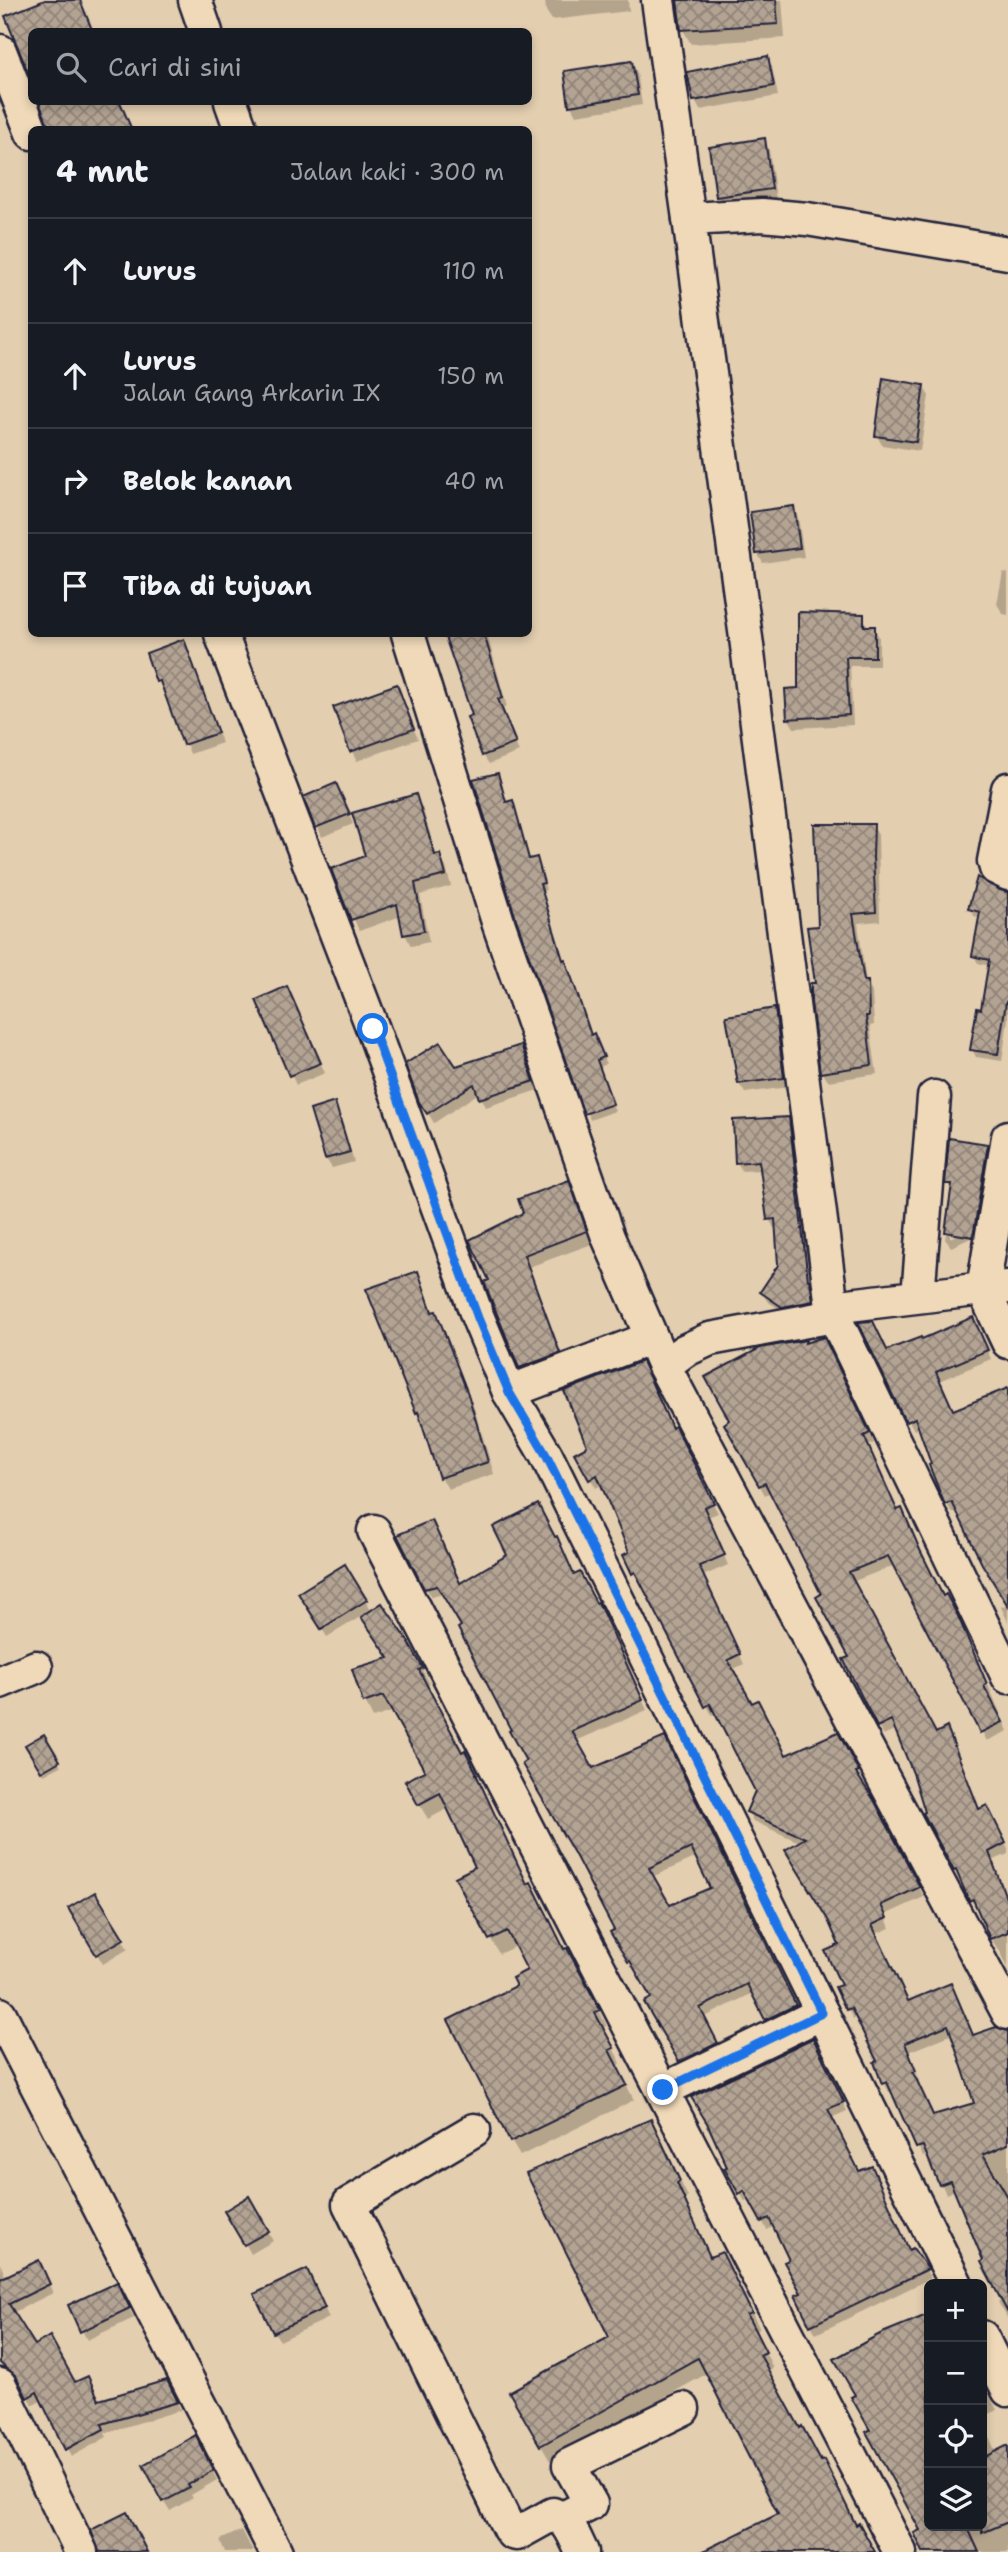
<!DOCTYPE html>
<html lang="id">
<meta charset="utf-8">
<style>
body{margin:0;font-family:"Shantell Sans",sans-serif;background:#242831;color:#f1f3f6}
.controls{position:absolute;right:21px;bottom:21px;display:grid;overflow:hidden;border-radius:10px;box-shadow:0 4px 10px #0003}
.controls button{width:63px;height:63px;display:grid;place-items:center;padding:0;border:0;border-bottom:2px solid #363941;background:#171b24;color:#f1f3f6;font:35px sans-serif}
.stop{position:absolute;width:21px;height:21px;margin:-16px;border:5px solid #1a73e8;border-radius:50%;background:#fff}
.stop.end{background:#1a73e8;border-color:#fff;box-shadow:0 2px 7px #0008}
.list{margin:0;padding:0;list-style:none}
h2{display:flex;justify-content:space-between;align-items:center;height:91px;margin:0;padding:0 28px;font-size:30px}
h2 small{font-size:23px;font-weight:400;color:#9ea1a6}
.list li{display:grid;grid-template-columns:46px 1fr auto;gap:21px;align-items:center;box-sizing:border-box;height:105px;padding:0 28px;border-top:2px solid #363941}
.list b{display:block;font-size:26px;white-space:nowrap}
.list p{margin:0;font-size:23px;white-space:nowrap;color:#9ea1a6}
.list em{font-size:23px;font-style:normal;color:#9ea1a6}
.icon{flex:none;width:38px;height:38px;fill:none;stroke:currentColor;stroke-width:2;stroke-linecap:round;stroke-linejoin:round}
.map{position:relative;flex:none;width:1008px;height:2552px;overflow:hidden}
.search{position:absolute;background:#171b24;box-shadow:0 4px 10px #0003;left:28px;top:28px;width:504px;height:77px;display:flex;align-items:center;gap:18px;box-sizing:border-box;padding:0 24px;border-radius:10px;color:#9ea1a6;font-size:26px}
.panel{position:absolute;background:#171b24;box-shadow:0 4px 10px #0003;left:28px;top:126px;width:504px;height:511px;border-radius:10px}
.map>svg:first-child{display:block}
.shadow{fill:#0003;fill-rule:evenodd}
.building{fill:url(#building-cross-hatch);stroke:#22223b;stroke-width:2;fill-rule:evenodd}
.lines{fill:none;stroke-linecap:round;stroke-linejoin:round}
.minor-casing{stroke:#22223b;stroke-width:37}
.minor{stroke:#efd9b8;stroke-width:32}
.route{stroke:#1a73e8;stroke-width:9}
</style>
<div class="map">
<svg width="1008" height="2552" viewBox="0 0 1008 2552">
<defs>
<pattern id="building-cross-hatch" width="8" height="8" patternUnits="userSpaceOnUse" patternTransform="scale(1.75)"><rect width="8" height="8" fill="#b3a393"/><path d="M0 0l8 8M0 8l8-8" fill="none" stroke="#918479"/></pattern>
</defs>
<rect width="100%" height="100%" fill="#e3ceb0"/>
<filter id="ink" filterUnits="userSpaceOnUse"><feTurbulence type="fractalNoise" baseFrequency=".0143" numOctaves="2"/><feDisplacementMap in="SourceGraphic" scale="14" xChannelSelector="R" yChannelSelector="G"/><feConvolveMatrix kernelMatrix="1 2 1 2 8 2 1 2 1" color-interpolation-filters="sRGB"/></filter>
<g filter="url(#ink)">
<!-- shadow -->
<g class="shadow">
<path d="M545,0H628L629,11L552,20L546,11Z"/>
<path d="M678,0H782L785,38L691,44L683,30Z"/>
<path d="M767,58L772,67L778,96L700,110L695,101L689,73Z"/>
<path d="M631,63L637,72L642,105L576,115L571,106L566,73Z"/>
<path d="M41,102H120L132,130H52Z"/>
<path d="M764,140L769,150L776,198L724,206L718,196Z"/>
<path d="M923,386L929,396L920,451L882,445L877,436Z"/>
<path d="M793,508L798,517L804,557L763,563L757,553Z"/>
<path d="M1003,572L1008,573V615L1003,614L997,604Z"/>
<path d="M863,616L868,627H874L879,637V666H850L853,725L794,728L788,718Z"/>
<path d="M443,634H487L507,707L502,709L519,752L489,764L483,755L474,716L456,664Z"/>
<path d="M188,651L222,743L190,754L166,690L163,691L158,681Z"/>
<path d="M396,686L418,739L357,761L336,708Z"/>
<path d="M497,775L507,804L512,802L516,809L530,861L536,859L540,866L546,890L542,891L563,960L591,1037L597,1042L606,1064L599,1068L615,1111L590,1120L518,919Z"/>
<path d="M341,795L353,824L322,837L306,798Z"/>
<path d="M415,796L422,807L437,856H439L446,867L451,886L420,895L429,942L411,946L405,934L401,916L359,931L333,870L367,857Z"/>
<path d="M873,826L878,835L880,921L858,923L866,982L872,992L874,1025L870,1026L877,1074L828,1081L822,1072L817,985Z"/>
<path d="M1008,894V1020L1002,1061L976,1057L972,1049L983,1011L990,966L978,963L974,956L981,918L974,916L970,908Z"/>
<path d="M292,998L325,1073L296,1085L258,1001Z"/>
<path d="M774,1010L780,1019L788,1087L745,1093L739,1084Z"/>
<path d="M524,1057L538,1090L486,1107L479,1093L434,1123L421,1102L455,1068Z"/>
<path d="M334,1104L340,1114L354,1162L332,1168L326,1159Z"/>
<path d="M788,1119L793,1128L812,1287L817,1310L788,1315L767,1301L762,1292L780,1265L777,1228H774L769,1219L762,1170L742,1171L737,1162Z"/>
<path d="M987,1145L993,1155L982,1219L950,1234V1238L981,1223L980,1234L951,1247L945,1239L953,1193L947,1183Z"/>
<path d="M568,1182L575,1194L592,1244L529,1267L566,1365L528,1380L487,1283L491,1281L526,1214Z"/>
<path d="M417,1273L434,1313L442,1325L474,1408L494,1474L448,1489L441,1477L424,1424L368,1290Z"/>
<path d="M978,1328L991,1359L939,1381L954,1412L1008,1390V1604L958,1511L952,1513L947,1504L920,1427L914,1430L909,1421L887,1352L921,1341Z"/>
<path d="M806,1342L807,1344L828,1348L874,1443L868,1446L897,1512L902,1510L907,1519L943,1598L963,1627L1008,1731L987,1741L895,1565L852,1582L936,1736L947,1730L980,1811L992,1817L1008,1849V1854L992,1861L1006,1897L1008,1896V1968L998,1947L997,1948L989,1935L979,1908L976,1909L971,1900L962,1879L925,1814L927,1813L914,1772L897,1729L883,1735L878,1726L823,1594L771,1492L765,1495L726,1424L731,1421L761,1350Z"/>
<path d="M672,1430L680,1438L718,1513L708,1517L728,1565L703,1576L744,1664L732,1670L751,1705L786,1757L837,1734L863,1782L860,1783L879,1812L924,1897L885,1915L890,1928L876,1934L908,2003L973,2036L1008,2067V2319L998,2302L1003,2299L955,2190L946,2194L928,2155L923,2157L893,2091L889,2092L884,2083L876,2063L879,2062L857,2017L853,2019L837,1988L844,1985L841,1946L801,1843L753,1821L748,1812L757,1791L716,1713L712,1715L641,1581L639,1582L634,1573L631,1552L603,1484L596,1488L576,1454ZM953,2034L976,2104L933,2117L917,2082L920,2081L908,2052Z"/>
<path d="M399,1536L460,1585L575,1577L603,1613L647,1710L576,1741L593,1770L670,1748L800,2015L772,2028L753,1993L703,2018L722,2053L686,2070L646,2003L653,1999L613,1933L617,1931L529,1761L463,1627L444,1594L431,1597ZM697,1857L712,1888L670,1908L652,1877Z"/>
<path d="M344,1566L372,1612L404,1637L430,1684L426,1686L462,1754L484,1789L527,1886L575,1965L607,2026L602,2028L621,2063L617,2066L634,2100L520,2156L511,2141L518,1986L529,1970L516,1946L499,1954L491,1939L478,1868L449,1808L428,1819L419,1804L428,1771L394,1711L373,1718L365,1702L390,1659L362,1616L327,1637L300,1593Z"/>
<path d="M1008,1604V1622L1001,1607Z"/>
<path d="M43,1737L61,1766L44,1775L27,1746Z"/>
<path d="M95,1894L128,1949L103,1964L70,1909Z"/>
<path d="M817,2049L847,2111L831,2118L859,2173L909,2252L913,2250L931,2278L816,2334L811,2325L791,2260L775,2226L767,2230L751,2199L745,2202L727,2169L730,2167L694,2097Z"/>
<path d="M659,2136L688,2197L685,2199L711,2259L722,2254L760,2329L755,2331L773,2368L767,2371L856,2527L874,2552H825L708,2373L550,2461L511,2393L611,2337Z"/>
<path d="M249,2199L273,2241L251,2254L227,2211Z"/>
<path d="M0,2263L6,2278L43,2271L53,2293L12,2313L34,2347L75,2384L99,2401L166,2382L181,2410L105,2433L107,2437L71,2457L43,2400L33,2405L21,2383L16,2378L9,2375L3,2364L0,2346Z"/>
<path d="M312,2281L329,2318L280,2341L274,2332Z"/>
<path d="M121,2293L134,2318L87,2340L70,2306Z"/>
<path d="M929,2316V2526H982V2420L996,2453L1008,2461V2552H926L922,2531L857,2395L881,2335Z"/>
<path d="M982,2381L997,2410L982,2418Z"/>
<path d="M200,2447L217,2480L191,2495L193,2498L170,2511L145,2466Z"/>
<path d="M242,2530L253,2552H225L220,2540Z"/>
</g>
<!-- building -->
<g class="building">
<path d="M45,0H80L93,32H32L31,80L5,16Z"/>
<path d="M677,0H776L778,24L681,30Z"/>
<path d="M768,56L774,86L693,101L687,72Z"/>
<path d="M632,61L638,95L569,106L564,71Z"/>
<path d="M39,102H120L132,130H50Z"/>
<path d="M765,138L772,189L716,197L709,147Z"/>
<path d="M883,378L924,385L916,442L875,436Z"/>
<path d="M794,506L800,548L756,554L750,512Z"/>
<path d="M798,612L864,614V626H875V657H846L849,715L787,719L785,689L798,688Z"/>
<path d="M444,634H484L503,698L498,699L516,743L482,756L467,717L472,715Z"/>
<path d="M184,639L218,733L183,745L160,681L156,682L146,653Z"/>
<path d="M397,684L414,729L350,752L333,707Z"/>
<path d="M498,773L506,802L513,800L529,859L537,857L544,883L540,884L563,960L565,959L575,987L591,1035L594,1033L604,1057L597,1060L613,1104L584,1114L516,919L473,779Z"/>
<path d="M336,783L350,814L315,828L303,797Z"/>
<path d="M416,794L435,855L440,854L446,875L415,883L424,931L403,935L397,904L351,920L331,869L365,856L352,813Z"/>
<path d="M814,824H874L873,857L876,912L853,914L864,981H868L869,1016H866L872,1065L820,1073L811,1002V983H815L807,927L818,926Z"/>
<path d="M977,877L1000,890L1008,892V1003L1006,1002L998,1054L970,1050L977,1008L981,1009L989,960L972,956L980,912L968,909Z"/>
<path d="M287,986L321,1063L289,1076L256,1000Z"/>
<path d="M775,1008L784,1078L738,1084L726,1016Z"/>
<path d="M440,1042L456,1066L521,1045L534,1081L479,1099L474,1084L427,1114L419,1102L405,1064Z"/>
<path d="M335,1102L350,1152L325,1159L310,1110Z"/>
<path d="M789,1117L808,1280L810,1281L813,1301L782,1307L760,1292L778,1265L775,1219L767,1220L759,1161L735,1163L733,1120Z"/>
<path d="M949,1138L988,1144L973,1237L945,1232L952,1184H945Z"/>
<path d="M569,1180L587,1231L524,1255L560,1353L519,1368L484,1282L489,1280L469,1240L523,1213L518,1199Z"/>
<path d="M418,1271L432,1312L436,1311L468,1394L488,1462L439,1478L418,1412L416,1413L366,1289Z"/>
<path d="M973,1317L988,1350L936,1372L953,1410L1008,1388V1606L982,1564L952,1502L945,1505L929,1465L931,1464L915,1418L907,1422L903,1417L858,1322L873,1321L887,1350L921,1337L922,1339Z"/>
<path d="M824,1337L870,1433L864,1436L897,1510L902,1508L920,1550L943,1596L946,1594L958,1616L987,1684L984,1686L1003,1722L980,1733L888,1556L849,1572L936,1733L947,1727L979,1809L987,1805L1006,1843L989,1852L1008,1903V1932L990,1939L973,1899L969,1901L956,1870L954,1871L923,1813L925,1812L913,1773L891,1720L877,1727L843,1659L849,1657L816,1597L821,1594L765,1483L759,1486L724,1424L729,1420L705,1377L760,1348L806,1340L805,1343Z"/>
<path d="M642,1361L672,1428L675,1426L714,1503L704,1507L725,1555L699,1566L740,1654L728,1660L752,1703L758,1700L786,1755L838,1732L859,1772L856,1773L874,1800L920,1887L881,1905L887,1918L872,1925L908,2001L951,1983L973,2035L996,2027L1008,2031V2144L983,2155L1008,2197V2313L981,2262L983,2260L950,2181L939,2185L923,2146L916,2148L887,2082L882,2084L874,2062L877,2061L851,2008L846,2010L835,1987L841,1985L825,1951L839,1945L828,1920L785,1850L805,1838L746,1812L755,1791L710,1704L705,1707L635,1572L632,1574L623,1555L629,1552L597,1475L589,1480L574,1453L587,1446L564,1391ZM948,2025L974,2103L933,2115L913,2072L916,2071L905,2043Z"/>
<path d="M538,1504L555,1537L557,1536L574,1575L580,1572L596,1603L598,1602L643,1700L572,1731L593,1768L665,1737L796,2005L765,2020L747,1984L700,2008L718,2043L679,2062L644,2002L651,1998L630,1961L628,1962L610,1932L614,1930L574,1853L522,1764L526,1761L509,1731L511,1730L458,1628L461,1626L437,1586L424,1589L397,1535L432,1520L460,1583L507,1555L493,1527ZM691,1848L710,1888L670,1905L649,1868Z"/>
<path d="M345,1564L367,1600L321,1629L298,1593Z"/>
<path d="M382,1603L405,1636L423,1668L419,1670L462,1752L465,1750L477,1774H476L527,1884L531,1882L564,1949L567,1948L600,2010L595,2013L614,2048L609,2050L627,2085L510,2142L448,2020L516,1986L512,1978L527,1970L507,1931L489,1940L470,1905H469L455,1877L475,1867L440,1793L418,1805L405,1781L425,1771L383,1696L363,1703L352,1669L389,1658L361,1617Z"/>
<path d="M44,1734L60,1761L41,1772L25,1745Z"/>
<path d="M95,1892L124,1939L96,1955L68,1908Z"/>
<path d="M813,2038L844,2102L828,2109L859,2171L872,2166L909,2250L913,2248L928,2269L810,2326L795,2295L801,2293L784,2262L789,2260L769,2218L761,2222L744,2191L739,2194L724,2168L727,2167L707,2123L691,2097Z"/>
<path d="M651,2119L680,2181L677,2183L710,2257L722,2252L752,2313L747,2315L766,2352L760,2355L800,2428L802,2426L821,2461L824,2460L856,2525L859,2523L875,2552H701L778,2514L698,2358L540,2446L509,2392L609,2337L526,2173Z"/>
<path d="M249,2196L269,2231L244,2245L224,2211Z"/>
<path d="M39,2260L50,2284L9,2304L35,2345L50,2336L75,2382L88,2376L99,2400L167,2380L178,2402L102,2424L104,2429L65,2450L37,2392L27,2398L16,2376L0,2363V2279Z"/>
<path d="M307,2269L325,2308L273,2333L254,2294Z"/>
<path d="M117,2282L130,2308L80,2332L68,2305Z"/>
<path d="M929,2314V2526H967L979,2552H923L914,2533L920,2530L866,2432L870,2430L851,2397L855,2395L834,2359L880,2334Z"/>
<path d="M196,2435L213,2470L188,2485L190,2488L163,2502L143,2465Z"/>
<path d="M1008,2445V2522L982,2533V2458Z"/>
<path d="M127,2512L147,2552H99L91,2530Z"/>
</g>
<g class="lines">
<defs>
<g id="minor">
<path d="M195,0L206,32"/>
<path d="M658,0L689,219"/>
<path d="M0,51L32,133"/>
<path d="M231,102L241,130"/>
<path d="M1008,253L807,219L762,215L689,219L746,638L832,1307L834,1316L1008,1677"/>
<path d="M221,634L373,1029L478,1318L509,1392L546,1455L956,2284"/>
<path d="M408,634L499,925L608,1237L664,1366L1008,2013"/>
<path d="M1008,789L994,861L996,868L1008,874"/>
<path d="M1008,1287L983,1289L1008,1342"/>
<path d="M918,1296L934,1097"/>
<path d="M832,1307L983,1289L1008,1137"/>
<path d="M664,1366L684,1351L710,1339L834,1316"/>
<path d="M509,1392L651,1338"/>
<path d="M374,1531L900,2552"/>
<path d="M0,1682L36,1667"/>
<path d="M0,2014L276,2552"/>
<path d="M663,2090L822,2013"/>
<path d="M474,2130L349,2204L509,2529L512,2533L517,2534L553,2514C570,2520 574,2537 582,2552"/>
<path d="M982,2337L1008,2390"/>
<path d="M0,2385L81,2552"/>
<path d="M563,2518L591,2504L569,2465L683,2409"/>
</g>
</defs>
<!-- minor casing -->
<use href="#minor" class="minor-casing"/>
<!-- minor -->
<use href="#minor" class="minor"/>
</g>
</g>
<g class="lines" filter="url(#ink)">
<!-- route -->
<path class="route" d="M373,1029L478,1318L509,1392L546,1455L822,2013L663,2090"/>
</g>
</svg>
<div class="controls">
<button>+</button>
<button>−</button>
<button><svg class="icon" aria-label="locate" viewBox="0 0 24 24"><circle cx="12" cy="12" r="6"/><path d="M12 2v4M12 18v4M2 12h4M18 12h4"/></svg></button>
<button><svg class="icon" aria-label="layers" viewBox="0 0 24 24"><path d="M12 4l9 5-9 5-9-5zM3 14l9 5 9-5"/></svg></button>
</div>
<div class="stop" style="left:373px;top:1029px"></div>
<div class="stop end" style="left:663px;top:2090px"></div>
<div class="search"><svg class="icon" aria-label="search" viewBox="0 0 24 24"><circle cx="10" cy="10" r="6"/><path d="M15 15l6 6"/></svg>Cari di sini</div>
<section class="panel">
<h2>4 mnt<small>Jalan kaki · 300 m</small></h2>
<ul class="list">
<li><svg class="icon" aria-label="ahead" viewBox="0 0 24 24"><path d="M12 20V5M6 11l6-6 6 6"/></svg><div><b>Lurus</b></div><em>110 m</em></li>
<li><svg class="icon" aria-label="ahead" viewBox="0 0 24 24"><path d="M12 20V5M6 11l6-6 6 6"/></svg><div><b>Lurus</b><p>Jalan Gang Arkarin IX</p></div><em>150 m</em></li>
<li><svg class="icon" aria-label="right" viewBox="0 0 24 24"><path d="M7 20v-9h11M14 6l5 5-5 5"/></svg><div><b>Belok kanan</b></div><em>40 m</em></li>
<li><svg class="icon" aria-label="arrive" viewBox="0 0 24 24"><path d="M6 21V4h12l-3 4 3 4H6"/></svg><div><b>Tiba di tujuan</b></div></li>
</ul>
</section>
</div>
